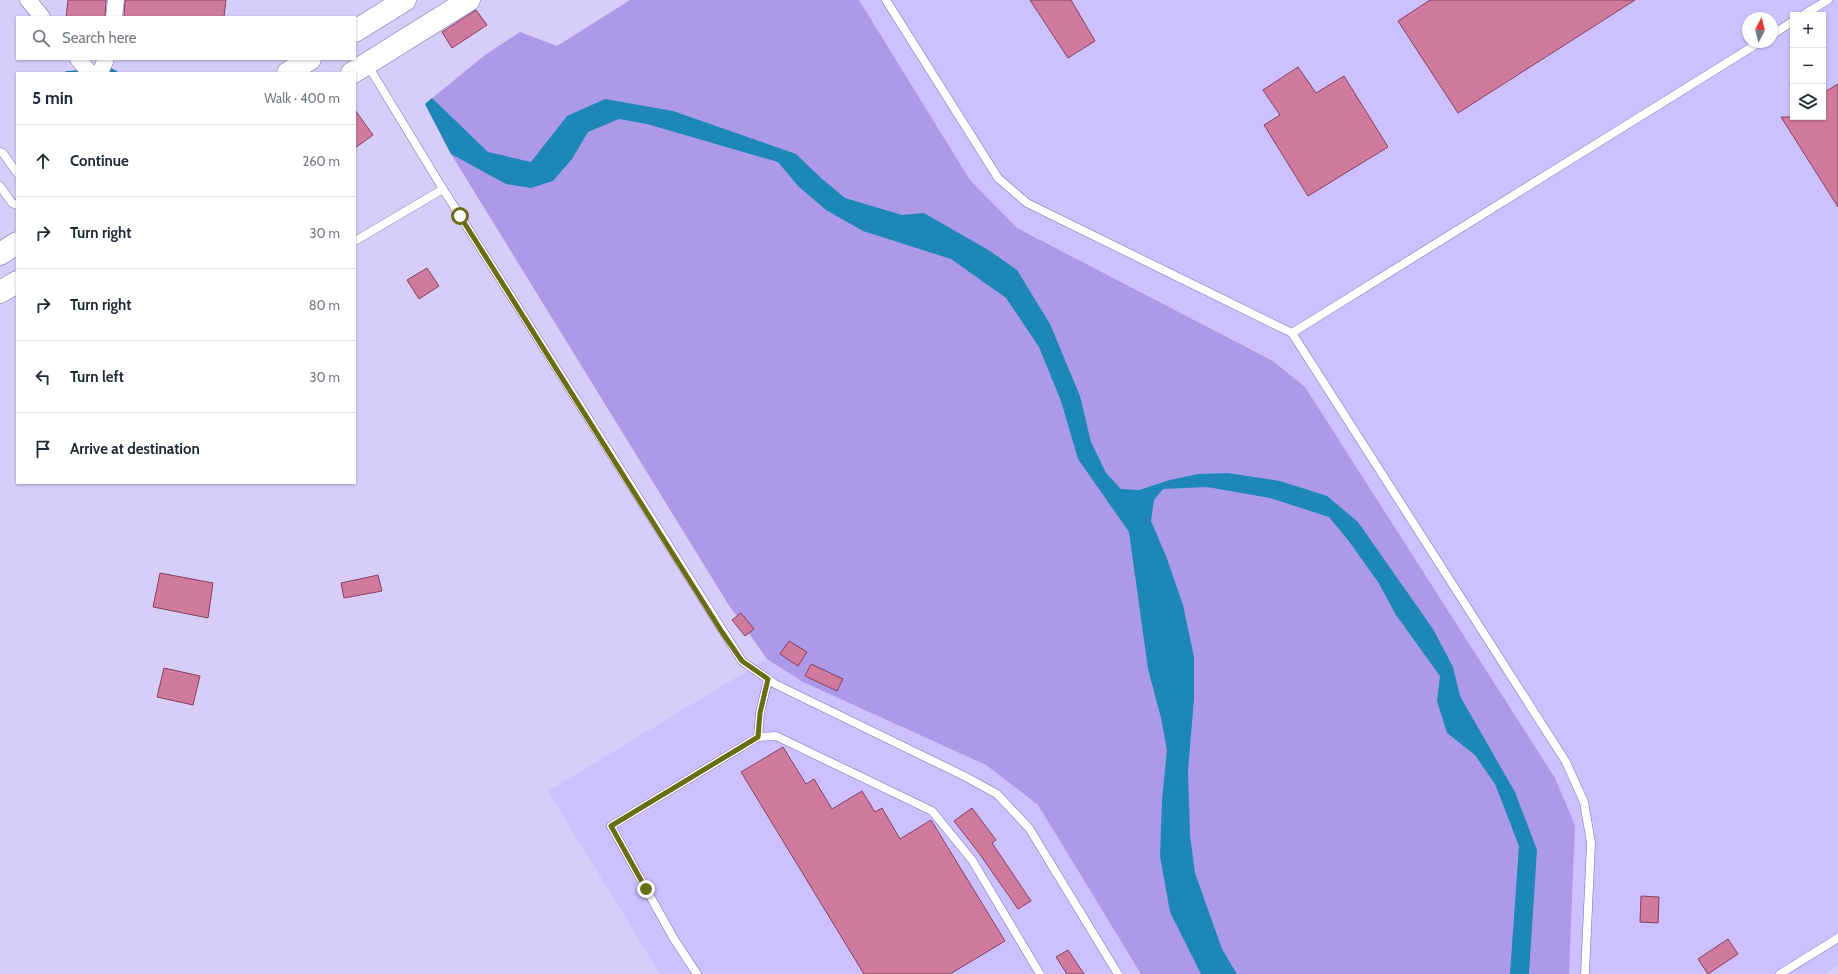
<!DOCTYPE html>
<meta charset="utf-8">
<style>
body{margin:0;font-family:Cabin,sans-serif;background:#f2f2f3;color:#1f2937}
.controls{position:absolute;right:12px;top:12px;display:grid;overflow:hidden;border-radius:0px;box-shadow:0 1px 3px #0004}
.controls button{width:36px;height:36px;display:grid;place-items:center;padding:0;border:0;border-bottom:1px solid #e0e1e3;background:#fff;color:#1f2937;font:20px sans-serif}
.compass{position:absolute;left:1742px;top:12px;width:36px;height:36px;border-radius:50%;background:#fff;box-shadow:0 1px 3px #0004;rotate:7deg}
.stop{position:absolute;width:12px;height:12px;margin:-9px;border:3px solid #676e14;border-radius:50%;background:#fff}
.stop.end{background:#676e14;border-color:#fff;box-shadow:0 1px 4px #0008}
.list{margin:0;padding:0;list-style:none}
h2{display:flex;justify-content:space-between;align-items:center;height:52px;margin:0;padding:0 16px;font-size:17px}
h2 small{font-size:13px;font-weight:400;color:#747a83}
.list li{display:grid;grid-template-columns:26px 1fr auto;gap:12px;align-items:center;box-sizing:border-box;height:72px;padding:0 16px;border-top:1px solid #e0e1e3}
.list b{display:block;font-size:15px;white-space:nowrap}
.list em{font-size:13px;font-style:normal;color:#747a83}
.icon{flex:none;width:22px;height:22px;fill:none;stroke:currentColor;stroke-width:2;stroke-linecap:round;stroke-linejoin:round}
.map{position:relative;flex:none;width:1838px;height:974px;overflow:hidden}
.search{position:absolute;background:#fff;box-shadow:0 1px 3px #0004;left:16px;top:16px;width:340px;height:44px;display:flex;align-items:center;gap:10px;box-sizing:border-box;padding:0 14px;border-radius:0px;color:#747a83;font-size:15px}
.panel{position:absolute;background:#fff;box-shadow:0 1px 3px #0004;left:16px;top:72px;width:340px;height:412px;border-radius:0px}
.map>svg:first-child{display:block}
.built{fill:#cdc0ff;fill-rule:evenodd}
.green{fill:#ac9ae9}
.water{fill:#1d88b8}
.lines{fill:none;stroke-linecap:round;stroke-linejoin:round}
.stream{stroke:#1d88b8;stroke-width:4}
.building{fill:#d07a9e;stroke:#84405e}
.lane-casing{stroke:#7b6bac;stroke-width:9}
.street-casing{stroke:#7b6bac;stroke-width:17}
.secondary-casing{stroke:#7b6bac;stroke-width:23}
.lane{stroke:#fff;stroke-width:8}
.street{stroke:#fff;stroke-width:16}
.secondary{stroke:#fff;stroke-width:22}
.route{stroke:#676e14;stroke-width:5}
</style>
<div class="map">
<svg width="1838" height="974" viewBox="0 0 1838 974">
<rect width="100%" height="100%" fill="#d6cef9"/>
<!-- built -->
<g class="built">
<path d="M859,0H1838V965L1823,974H1569L1575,825L1305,387L1273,361L1017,228L970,180ZM1793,15H1823V117H1793ZM1748,18H1772V42H1748Z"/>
<path d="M767,659L803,682L986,765L1038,805L1141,974H660L548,791Z"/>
</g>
<!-- green -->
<path class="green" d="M630,0H859L970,180L1017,228L1273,361L1305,387L1555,778L1575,825L1569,974H1141L1038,805L986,765L803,682L767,659L728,604L451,154L425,104L485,55L520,32L557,46Z"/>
<!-- water -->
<path class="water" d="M432,98L488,152L531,162L567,116L605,99L673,111L796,154L821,178L845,198L902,215L924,213L990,251L1017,270L1050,324L1080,396L1091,442L1106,473L1121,489L1139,490L1170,480L1198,474L1228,473L1280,481L1327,496L1358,522L1433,629L1453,667L1460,696L1515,792L1537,850L1529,974H1510L1519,846L1495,784L1475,755L1447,733L1437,701L1440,676L1396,615L1378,582L1348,540L1329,517L1270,498L1207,487L1163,489L1154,500L1151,521L1166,556L1183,605L1194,657V699L1188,771L1190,835L1195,873L1222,949L1237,974H1201L1170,912L1160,856L1162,799L1167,750L1161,718L1148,669L1129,532L1078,459L1061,401L1039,347L1006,298L951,259L863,231L826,210L798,186L778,162L647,124L619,119L588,132L572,159L553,181L531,188L506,184L451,154L425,104Z"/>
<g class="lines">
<!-- stream -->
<g class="stream">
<path d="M105,70L109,69L116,73"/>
<path d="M67,73L82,72"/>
</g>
</g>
<!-- building -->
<g class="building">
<path d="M68,0H106L105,17H66Z"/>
<path d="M125,0H226L224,17H124Z"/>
<path d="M1030,0H1071L1095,41L1068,58Z"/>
<path d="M1430,0H1635L1458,113L1398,21Z"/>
<path d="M476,10L487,25L452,48L442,32Z"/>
<path d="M1298,67L1316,93L1344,76L1388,147L1308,196L1264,125L1280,115L1263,90Z"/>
<path d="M1838,84V207L1781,117H1823V93Z"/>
<path d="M355,110L373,135L355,148Z"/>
<path d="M427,268L439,286L419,299L407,280Z"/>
<path d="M160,573L213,583L208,618L153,607Z"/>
<path d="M378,575L382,591L344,598L341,583Z"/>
<path d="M741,613L754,629L745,636L732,620Z"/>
<path d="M789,641L807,652L798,666L780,654Z"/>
<path d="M811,664L843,679L837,691L805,676Z"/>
<path d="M164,668L200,676L193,705L157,697Z"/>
<path d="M783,747L806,784L814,779L832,809L862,791L875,812L882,808L900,839L931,820L1005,941L950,974H864L741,772Z"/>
<path d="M972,808L996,840L992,843L1031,901L1018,909L979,853L954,821Z"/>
<path d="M1641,896L1659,897L1658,923L1640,922Z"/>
<path d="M1728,939L1738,954L1708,974L1698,959Z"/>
<path d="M1068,950L1084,974H1067L1056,957Z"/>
</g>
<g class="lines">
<defs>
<g id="lane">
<path d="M886,0L998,178L1027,203L1292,333L1566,762L1584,802L1591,843L1585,974"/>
<path d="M1803,15L1828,0"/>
<path d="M1772,35L1793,21"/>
<path d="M367,64L443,189L742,661L775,684L966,777L997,794L1029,828L1118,974"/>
<path d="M0,152L3,153L17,173"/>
<path d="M0,186L12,203L17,205"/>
<path d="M355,241L443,189"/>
<path d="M1292,333L1760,42"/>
<path d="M758,737L760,713L768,679"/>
<path d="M697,974L674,939L611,826L758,737L776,736L932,811L972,860L1040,974"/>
<path d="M1780,974L1838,938"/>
</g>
<g id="street">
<path d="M28,0L42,17"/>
<path d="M114,17L116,0"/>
<path d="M78,59L90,73"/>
<path d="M100,73L106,59"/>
</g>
<g id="secondary">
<path d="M355,31L405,0"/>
<path d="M288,73L310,59"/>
<path d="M352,73L469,0"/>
<path d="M0,254L17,243"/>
<path d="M0,292L17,282"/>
</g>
</defs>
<!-- lane casing -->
<use href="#lane" class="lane-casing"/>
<!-- street casing -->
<use href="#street" class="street-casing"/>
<!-- secondary casing -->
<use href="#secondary" class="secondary-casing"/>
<!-- lane -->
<use href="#lane" class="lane"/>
<!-- street -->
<use href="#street" class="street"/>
<!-- secondary -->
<use href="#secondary" class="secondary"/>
</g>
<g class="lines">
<!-- route -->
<path class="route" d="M460,216L722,632L742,661L768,679L760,713L758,737L611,826L646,889"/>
</g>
</svg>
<div class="controls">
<button>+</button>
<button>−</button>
<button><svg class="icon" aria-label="layers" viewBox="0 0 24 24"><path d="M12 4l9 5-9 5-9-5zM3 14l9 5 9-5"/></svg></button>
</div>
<svg class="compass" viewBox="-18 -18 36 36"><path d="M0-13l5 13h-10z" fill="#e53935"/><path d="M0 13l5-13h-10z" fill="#747a83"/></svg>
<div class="stop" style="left:460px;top:216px"></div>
<div class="stop end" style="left:646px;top:889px"></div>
<div class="search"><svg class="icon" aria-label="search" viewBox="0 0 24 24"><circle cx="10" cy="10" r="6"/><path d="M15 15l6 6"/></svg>Search here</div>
<section class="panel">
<h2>5 min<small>Walk · 400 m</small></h2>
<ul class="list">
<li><svg class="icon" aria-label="ahead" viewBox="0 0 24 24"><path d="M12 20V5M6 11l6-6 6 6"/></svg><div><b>Continue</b></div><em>260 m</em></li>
<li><svg class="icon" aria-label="right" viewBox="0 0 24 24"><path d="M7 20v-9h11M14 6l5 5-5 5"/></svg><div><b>Turn right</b></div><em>30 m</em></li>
<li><svg class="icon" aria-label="right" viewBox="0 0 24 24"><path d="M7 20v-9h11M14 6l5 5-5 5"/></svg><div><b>Turn right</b></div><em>80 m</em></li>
<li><svg class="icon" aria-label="left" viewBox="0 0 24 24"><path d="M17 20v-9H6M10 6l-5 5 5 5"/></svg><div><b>Turn left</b></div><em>30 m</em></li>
<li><svg class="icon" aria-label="arrive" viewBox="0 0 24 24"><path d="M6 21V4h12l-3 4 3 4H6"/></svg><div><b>Arrive at destination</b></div></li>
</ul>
</section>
</div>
